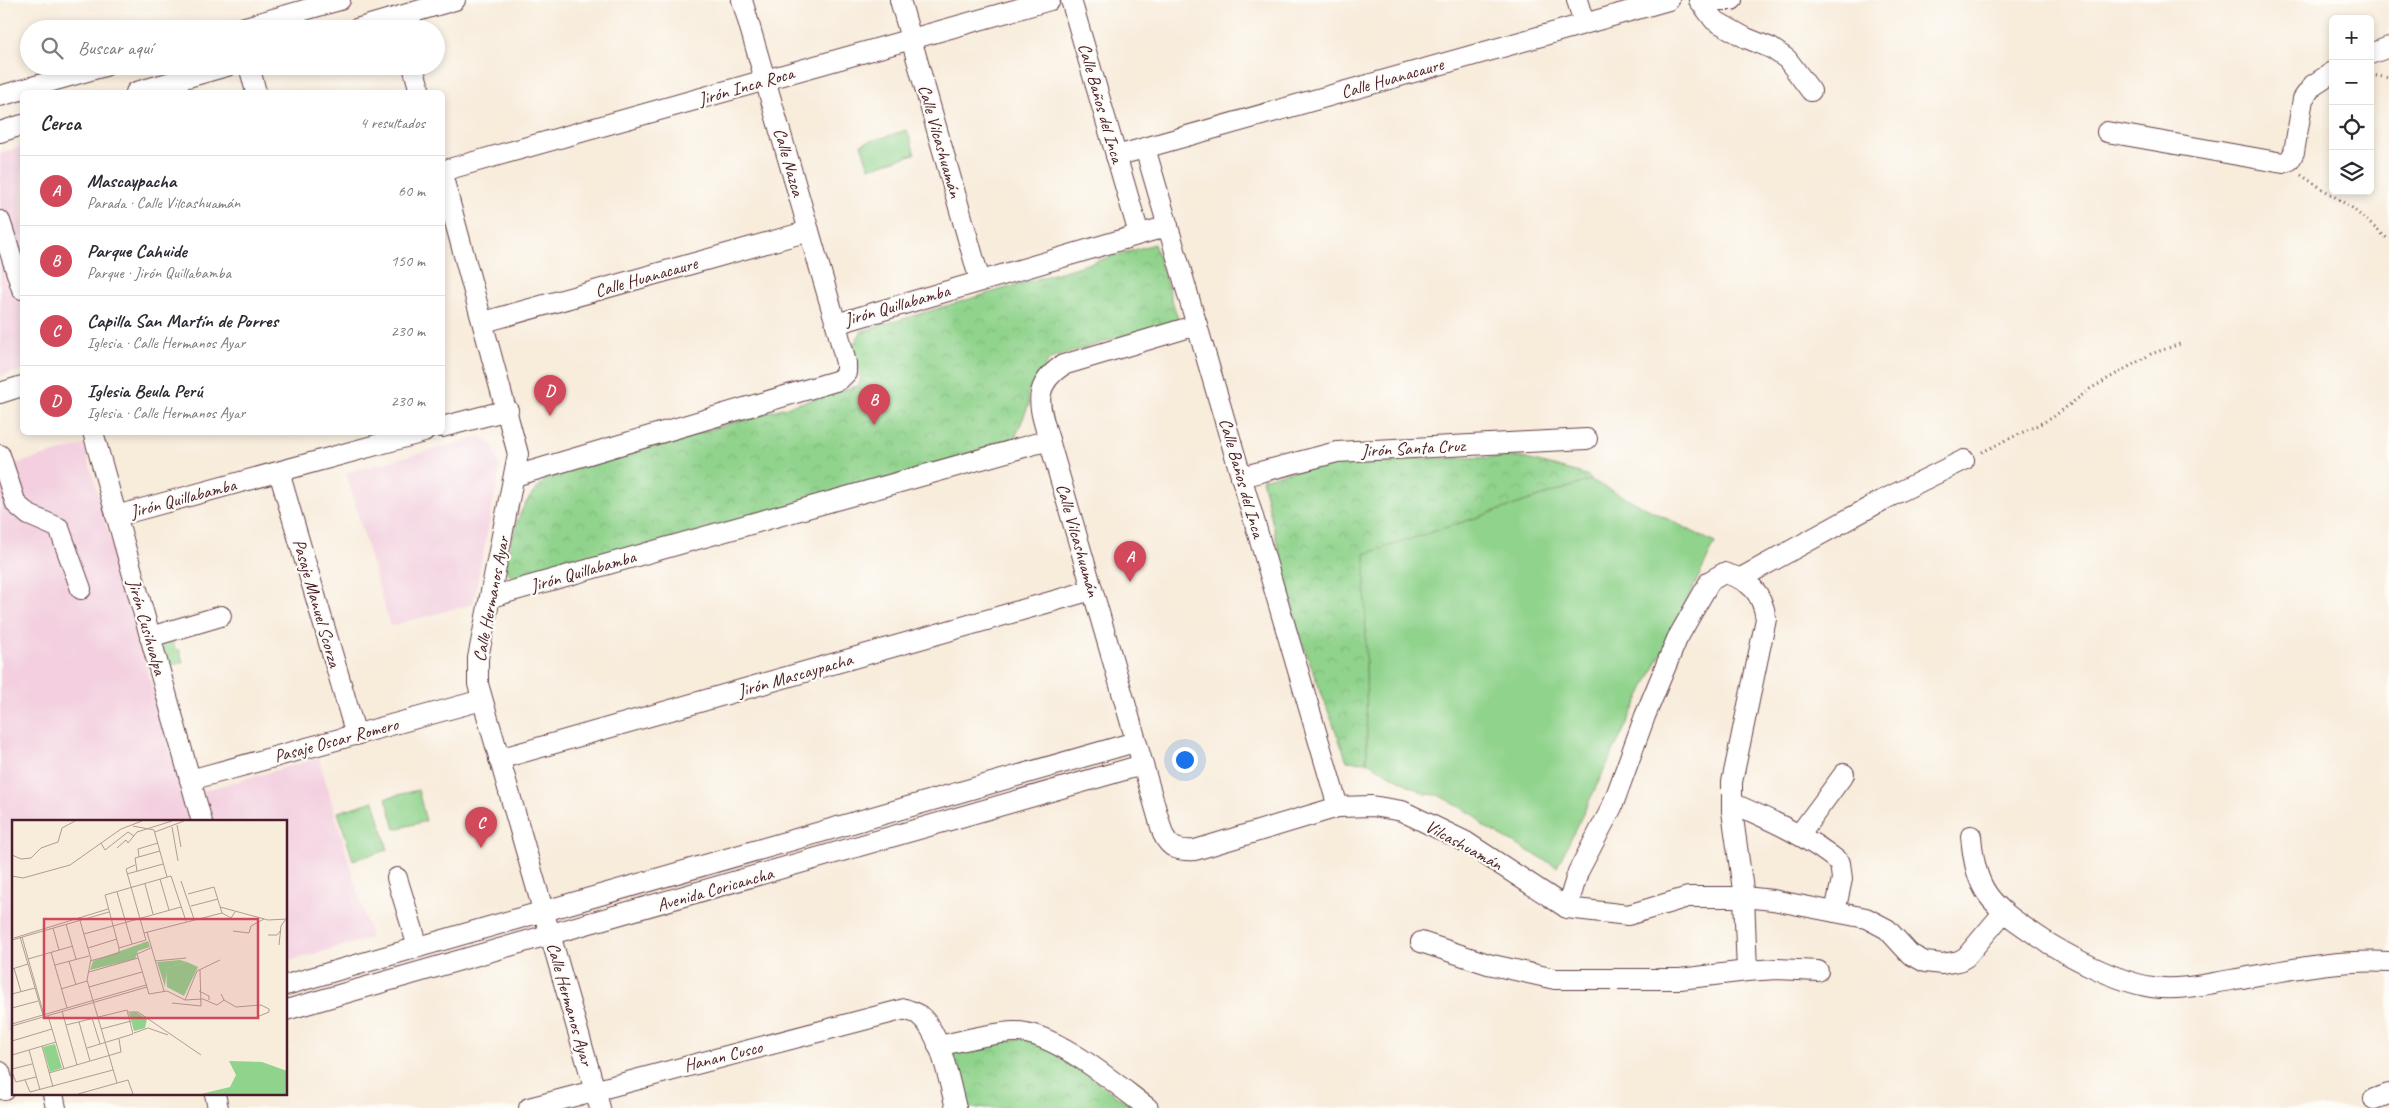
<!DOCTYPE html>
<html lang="es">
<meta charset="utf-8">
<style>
body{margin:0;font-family:Caveat,sans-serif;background:#f2f2f3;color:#2b2b33}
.controls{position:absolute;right:15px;top:15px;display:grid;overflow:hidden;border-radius:8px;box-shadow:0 2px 8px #0003}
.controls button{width:45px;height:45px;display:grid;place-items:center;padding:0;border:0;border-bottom:1px solid #e1e1e2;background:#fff;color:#2b2b33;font:25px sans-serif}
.you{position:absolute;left:1184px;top:759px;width:18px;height:18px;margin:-12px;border:4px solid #fff;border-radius:50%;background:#1a73e8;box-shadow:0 0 0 8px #1a73e833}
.badge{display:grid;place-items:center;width:32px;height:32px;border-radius:50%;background:#d1495b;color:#fff;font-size:16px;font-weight:700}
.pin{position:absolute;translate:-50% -41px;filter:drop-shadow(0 1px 2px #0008)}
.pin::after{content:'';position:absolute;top:26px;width:18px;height:15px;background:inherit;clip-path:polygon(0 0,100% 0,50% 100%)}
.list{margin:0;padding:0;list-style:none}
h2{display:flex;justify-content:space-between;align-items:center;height:65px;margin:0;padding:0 20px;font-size:21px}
h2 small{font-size:16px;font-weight:400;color:#7c7c81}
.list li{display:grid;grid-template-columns:32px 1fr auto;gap:15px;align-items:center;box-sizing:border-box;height:70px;padding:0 20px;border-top:1px solid #e1e1e2}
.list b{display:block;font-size:19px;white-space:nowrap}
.list p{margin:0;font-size:16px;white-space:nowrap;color:#7c7c81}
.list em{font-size:16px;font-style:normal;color:#7c7c81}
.icon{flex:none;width:28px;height:28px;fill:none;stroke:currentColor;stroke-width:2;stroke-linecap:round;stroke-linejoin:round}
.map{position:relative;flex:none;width:2389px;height:1108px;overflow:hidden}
.search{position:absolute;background:#fff;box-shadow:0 2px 8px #0003;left:20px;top:20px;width:425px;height:55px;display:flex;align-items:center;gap:12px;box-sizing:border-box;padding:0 18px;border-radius:28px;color:#7c7c81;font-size:19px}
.panel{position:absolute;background:#fff;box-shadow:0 2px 8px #0003;left:20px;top:90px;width:425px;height:345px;border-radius:8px}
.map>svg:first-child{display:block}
.built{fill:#f3cfdf}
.grass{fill:#90d38c;stroke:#6d795c}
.park{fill:url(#park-crowns);stroke:#6d795c}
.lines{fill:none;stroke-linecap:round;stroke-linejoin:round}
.minor-casing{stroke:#643e45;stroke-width:22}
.path{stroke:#643e45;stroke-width:3;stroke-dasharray:1 4;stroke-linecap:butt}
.minor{stroke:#fff;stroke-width:20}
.labels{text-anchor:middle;stroke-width:4.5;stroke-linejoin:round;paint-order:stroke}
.street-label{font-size:18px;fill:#4a1f2b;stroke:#fdfcf7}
.inset-road{fill:none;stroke:#b29a95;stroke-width:1}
.view{fill:#d1495b;fill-opacity:0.15;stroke:#d1495b;stroke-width:2.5}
.inset-edge{fill:none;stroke:#4a1f2b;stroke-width:2.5}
</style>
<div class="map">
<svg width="2389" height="1108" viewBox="0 0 2389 1108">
<defs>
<pattern id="park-crowns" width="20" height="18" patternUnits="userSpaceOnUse" patternTransform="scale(1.25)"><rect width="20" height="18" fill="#90d38c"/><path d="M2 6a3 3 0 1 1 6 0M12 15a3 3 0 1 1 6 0" fill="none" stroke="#7eb579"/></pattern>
</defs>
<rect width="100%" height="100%" fill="#fdfcf7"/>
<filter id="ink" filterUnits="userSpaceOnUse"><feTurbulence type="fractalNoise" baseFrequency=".02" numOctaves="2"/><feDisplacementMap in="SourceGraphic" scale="10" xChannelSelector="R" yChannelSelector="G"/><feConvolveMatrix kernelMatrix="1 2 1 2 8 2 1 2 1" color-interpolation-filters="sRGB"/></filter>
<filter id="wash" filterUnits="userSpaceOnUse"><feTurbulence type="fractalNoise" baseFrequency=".0096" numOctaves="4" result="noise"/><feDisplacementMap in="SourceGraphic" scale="20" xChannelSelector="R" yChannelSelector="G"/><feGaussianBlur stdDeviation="1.12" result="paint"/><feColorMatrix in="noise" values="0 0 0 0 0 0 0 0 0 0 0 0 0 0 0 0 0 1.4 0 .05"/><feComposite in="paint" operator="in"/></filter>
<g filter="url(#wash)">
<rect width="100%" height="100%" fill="#f8ecdb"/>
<!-- built -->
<g class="built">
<path d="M20,147L22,155V370L0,376V153Z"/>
<path d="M480,437L493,445L500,468L473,604L390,626L346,473Z"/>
<path d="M84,445L190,822H14V1036L8,1033L0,1004V468Z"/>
<path d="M319,758L371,938L286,962V822H211L202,791Z"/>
</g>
<!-- grass -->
<g class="grass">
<path d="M907,130L915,154L869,168L861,144Z"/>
<path d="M1591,480L1715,543L1557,867L1483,826L1476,816L1438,795L1425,794L1367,762L1364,554Z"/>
<path d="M172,638L175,650L179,649L183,662L166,667L159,642Z"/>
<path d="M418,790L426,821L395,829L386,798Z"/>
<path d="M374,801L388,850L353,860L338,812Z"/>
</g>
<!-- park -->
<g class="park">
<path d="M1154,244L1178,319L1050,359L1027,394L1029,404L1012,445L517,581L506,571L505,565C515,526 517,506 548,477L858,386L861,380L853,345L862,331Z"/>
<path d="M1519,457L1587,475L1591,480L1365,554L1367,762L1347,761L1298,631L1262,479L1336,460Z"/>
<path d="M1022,1038L1038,1042L1135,1108H962L947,1051Z"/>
</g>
</g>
<g filter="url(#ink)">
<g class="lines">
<defs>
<g id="minor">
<path d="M900,0L980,281"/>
<path d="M1071,0L1139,234"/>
<path d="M1577,0L1584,23"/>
<path d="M1699,0L1714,20L1746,38L1771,48L1787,59L1811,91"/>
<path d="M1713,0H1732"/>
<path d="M238,29L340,0"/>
<path d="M356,29L455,0"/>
<path d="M2370,54L2389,47"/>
<path d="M249,66L256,92"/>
<path d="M413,66L420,92"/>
<path d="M136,92L227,66"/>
<path d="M0,96L105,66"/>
<path d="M0,132L22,125"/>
<path d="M2107,132L2283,163L2290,160L2294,152L2303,99L2313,85L2333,72"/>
<path d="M1145,148L1338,807"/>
<path d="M1116,156L1669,0"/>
<path d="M442,171L1050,0"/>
<path d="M442,174L518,454L478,658V684L600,1108"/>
<path d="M0,221L22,289"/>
<path d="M484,322L809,231"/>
<path d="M836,324L1168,226"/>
<path d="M1197,325L1063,365C1030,387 1040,408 1049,440L1163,834C1170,849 1179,851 1195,850L1338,807L1372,806L1402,811L1466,842L1567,908L1628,915L1688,897H1744L1773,900L1866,918L1887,929L1910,954L1925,962L1942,964L1959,961L1966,957L2003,913"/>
<path d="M0,393L22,386"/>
<path d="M442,427L508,410"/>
<path d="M93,432L202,822"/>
<path d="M0,455L16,504L29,515L59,528L81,589"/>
<path d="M279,472L356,735"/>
<path d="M515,476L839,380L846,373V363L836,324L742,0"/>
<path d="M1241,477L1337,452L1587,439"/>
<path d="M116,516L424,432"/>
<path d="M1741,578L1883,500L1964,460"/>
<path d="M491,597L1049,440"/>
<path d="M150,637L221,616"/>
<path d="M499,759L1092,590"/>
<path d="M190,780L482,700"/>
<path d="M1732,803C1770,820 1808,836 1840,863L1842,879L1835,912"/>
<path d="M1799,835L1844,774"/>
<path d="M1971,836C1976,893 1990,904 2036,935C2065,955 2117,982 2152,987C2179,991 2205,984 2231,980C2284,971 2335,959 2389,962"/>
<path d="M397,878L418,947"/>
<path d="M1421,942L1488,964L1555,979H1680L1747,971L1744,897L1732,811V782L1766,619C1762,592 1750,580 1724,573L1710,581L1677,639L1645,716L1612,807L1578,872L1567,908"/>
<path d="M1747,971L1777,969L1818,971"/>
<path d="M286,985L1135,742"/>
<path d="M286,1010L1142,765"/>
<path d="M938,1046C963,1041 989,1033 1014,1032C1053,1030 1117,1085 1148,1108"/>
<path d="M0,1072L5,1090"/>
<path d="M53,1094L56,1108"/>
<path d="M215,1094L218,1108"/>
<path d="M2374,1099L2389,1094"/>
<path d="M529,1108L905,1009C909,1011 915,1012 919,1015C941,1032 949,1082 956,1108"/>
</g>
</defs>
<!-- minor casing -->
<use href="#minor" class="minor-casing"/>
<!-- path -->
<g class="path">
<path d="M2371,75L2389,78"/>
<path d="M2301,175L2352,208L2389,240"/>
<path d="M1982,452L2052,418L2090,389L2151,354L2180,344"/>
</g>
<!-- minor -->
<use href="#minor" class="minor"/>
</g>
</g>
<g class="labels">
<!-- street labels -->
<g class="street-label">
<text transform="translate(1392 78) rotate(-16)" y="6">Calle Huanacaure</text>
<text transform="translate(746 86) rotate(-16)" y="6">Jirón Inca Roca</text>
<text transform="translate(1101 103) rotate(74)" y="6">Calle Baños del Inca</text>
<text transform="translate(940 141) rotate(74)" y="6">Calle Vilcashuamán</text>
<text transform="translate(789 162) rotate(74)" y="6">Calle Nazca</text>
<text transform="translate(646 277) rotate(-16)" y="6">Calle Huanacaure</text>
<text transform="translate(897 305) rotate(-16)" y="6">Jirón Quillabamba</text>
<text transform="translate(1413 448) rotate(-3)" y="6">Jirón Santa Cruz</text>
<text transform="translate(1242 478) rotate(74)" y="6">Calle Baños del Inca</text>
<text transform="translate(183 498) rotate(-15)" y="6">Jirón Quillabamba</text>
<text transform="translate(1078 540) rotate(74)" y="6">Calle Vilcashuamán</text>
<text transform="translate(583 571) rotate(-16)" y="6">Jirón Quillabamba</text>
<text transform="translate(491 599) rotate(-79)" y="6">Calle Hermanos Ayar</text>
<text transform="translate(317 603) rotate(74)" y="6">Pasaje Manuel Scorza</text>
<text transform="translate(147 627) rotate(74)" y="6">Jirón Cusihualpa</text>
<text transform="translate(795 675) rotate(-16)" y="6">Jirón Mascaypacha</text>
<text transform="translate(336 740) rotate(-15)" y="6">Pasaje Oscar Romero</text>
<text transform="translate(1464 845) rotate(29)" y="6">Vilcashuamán</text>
<text transform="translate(715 889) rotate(-16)" y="6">Avenida Coricancha</text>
<text transform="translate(570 1004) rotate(74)" y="6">Calle Hermanos Ayar</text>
<text transform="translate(723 1056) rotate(-14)" y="6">Hanan Cusco</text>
</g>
</g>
<!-- overview -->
<g transform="translate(12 820)">
<rect width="275" height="275" fill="#f8ecdb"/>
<path d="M175,142L186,147L172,176L155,167L154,148ZM217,241L250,242L275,251V274H189L218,267L224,255Z" fill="#90d38c"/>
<path d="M136,121L138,127L126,131L123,139L78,150L81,141ZM168,140L175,142L155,148L153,167L145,142ZM124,192L135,199L133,208L122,211L117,193ZM43,224L50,248L38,252L31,227Z" fill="#90d38c"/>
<path class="inset-road" d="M165,5L169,27M121,6L142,10L155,57M160,7L166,41M143,12L172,1M89,23L93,30L116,12L122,16M105,28L114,20L116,23L125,12L160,1M0,35L9,39L19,38L29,28L46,22L50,8L63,1M127,37L126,29L146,23M123,45L114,49L134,120M125,51L123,38L148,31M115,54L151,44M0,56L11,58L58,45L109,9L130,1M148,59L157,90M169,61L182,99M133,64L141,94M105,72L120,124M176,74L202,67L210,93M179,86L206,79M208,87L256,100L275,99M210,93L219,98L223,92M67,97L79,139L75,160L105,263M54,104L64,139M41,108L47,130M221,111L237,113L239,106L252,99M135,112L152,171M132,113L210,93M72,114L169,87M256,115H265L269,110M8,117L31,195M10,117L32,195M2,118L96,89M0,120L97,92M267,125L269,106L273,100M76,128L105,119M107,128L93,75L159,56L174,101M107,128L134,120M139,128L125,134L137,174L155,171L173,180L191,179L205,185L212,180M39,132L55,188M16,139L61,126M57,141L64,165M78,141L107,133V128M143,141L174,138M43,145L77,136M2,148L9,172M0,149L16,144M77,152L126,138M77,167L130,152M49,169L75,161M187,171L197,176V180M0,174L23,168M209,174L212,180L224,187L249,185L257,189V192L245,197M173,180L185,151L208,140M160,183L189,186L188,150M0,188L26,181M50,191L65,245M116,192H126L189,235M36,196L52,249M80,198L88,224M67,202L78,241M0,204L134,165M54,205L115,190L121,214L75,228M0,206L135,167M89,209L119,201M122,213L136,208L156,215M0,221L40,209M30,226L41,267M17,230L28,270M0,235L44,222M0,249L20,244M0,252L4,262L24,257M37,253L109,232L107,219M13,260L18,272L101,250M66,274L116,260L121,274"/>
<path class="view" d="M32,99H246V198H32Z"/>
<rect width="275" height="275" class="inset-edge"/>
</g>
</svg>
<div class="controls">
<button>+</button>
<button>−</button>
<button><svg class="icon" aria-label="locate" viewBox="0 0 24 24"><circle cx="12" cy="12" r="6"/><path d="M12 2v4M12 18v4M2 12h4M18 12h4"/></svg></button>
<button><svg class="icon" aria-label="layers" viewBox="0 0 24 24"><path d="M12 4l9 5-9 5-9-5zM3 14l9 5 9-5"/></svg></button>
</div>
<div class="you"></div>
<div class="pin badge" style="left:1130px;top:582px">A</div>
<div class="pin badge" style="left:874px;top:425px">B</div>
<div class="pin badge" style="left:481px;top:848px">C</div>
<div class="pin badge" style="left:550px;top:416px">D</div>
<div class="search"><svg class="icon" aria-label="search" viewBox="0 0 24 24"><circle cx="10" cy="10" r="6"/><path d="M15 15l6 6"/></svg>Buscar aquí</div>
<section class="panel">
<h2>Cerca<small>4 resultados</small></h2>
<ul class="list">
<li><span class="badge">A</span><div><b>Mascaypacha</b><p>Parada · Calle Vilcashuamán</p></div><em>60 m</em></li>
<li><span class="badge">B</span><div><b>Parque Cahuide</b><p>Parque · Jirón Quillabamba</p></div><em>150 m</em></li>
<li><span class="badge">C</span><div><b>Capilla San Martín de Porres</b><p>Iglesia · Calle Hermanos Ayar</p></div><em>230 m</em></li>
<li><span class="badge">D</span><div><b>Iglesia Beula Perú</b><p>Iglesia · Calle Hermanos Ayar</p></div><em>230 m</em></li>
</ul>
</section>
</div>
